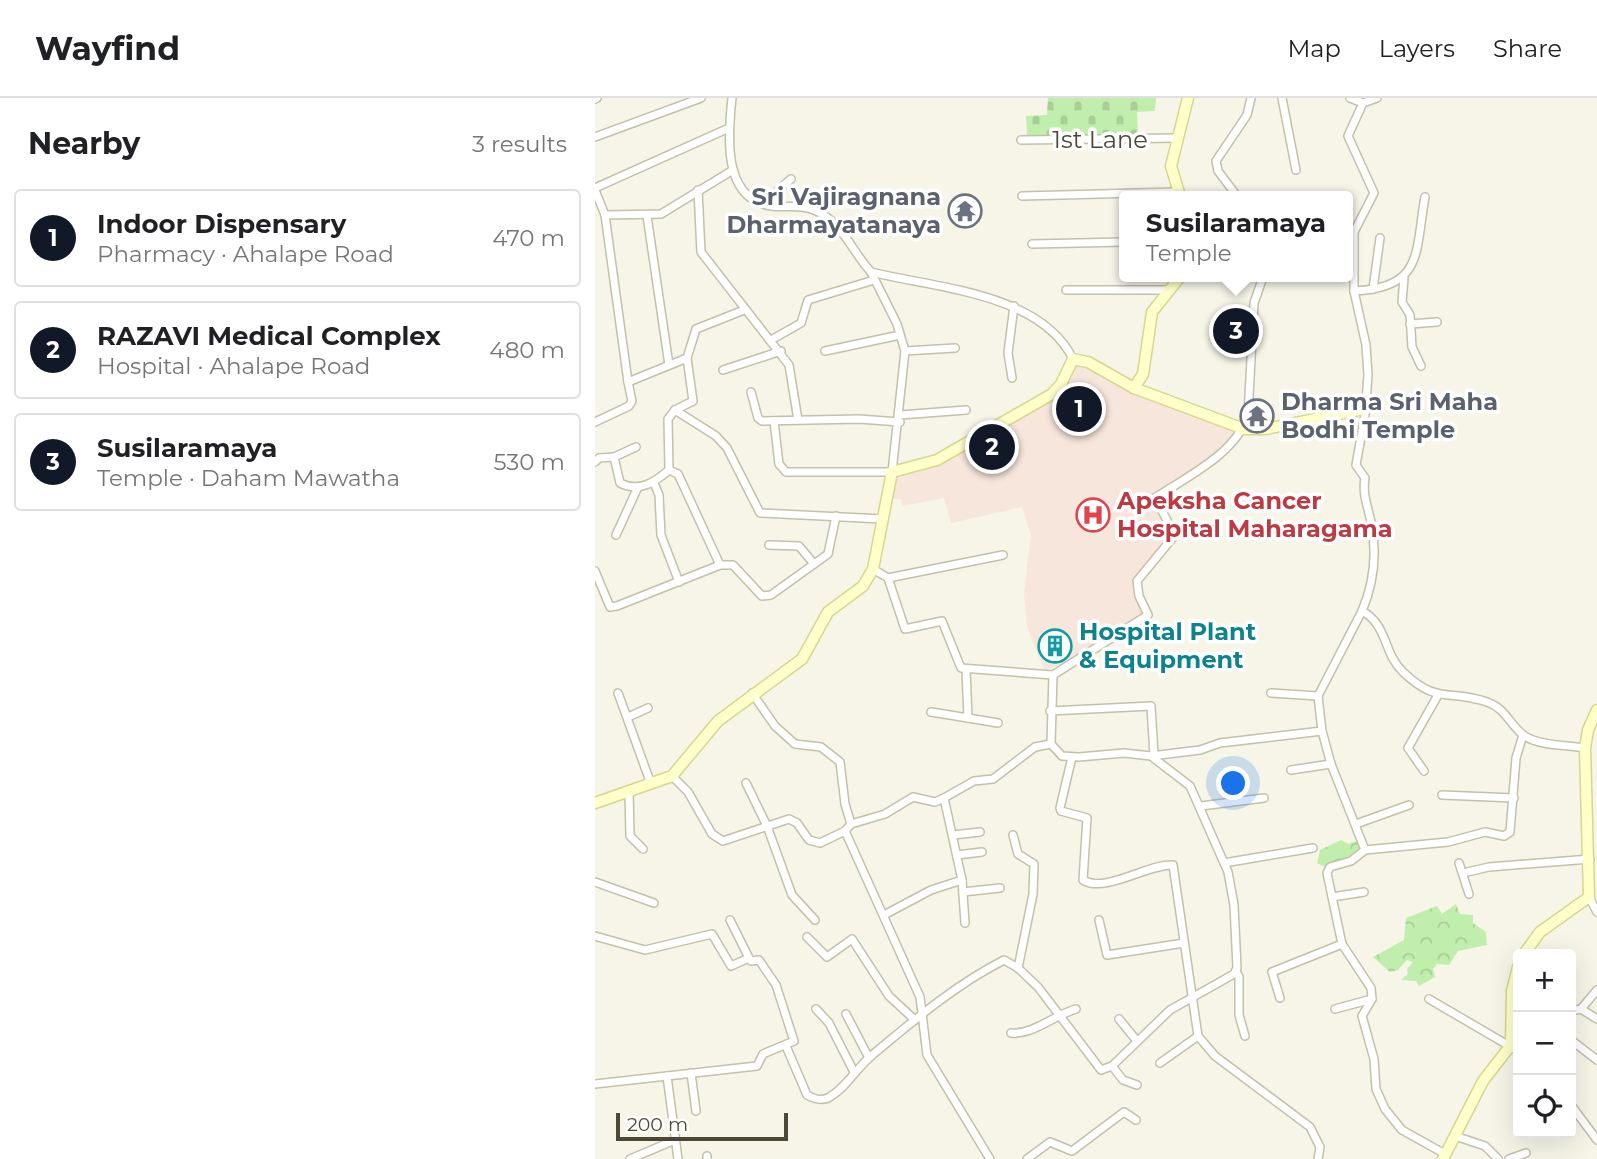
<!DOCTYPE html>
<meta charset="utf-8">
<style>
body{margin:0;font-family:Montserrat,sans-serif;background:#f2f2f2;color:#202124}
.controls{position:absolute;right:21px;bottom:21px;display:grid;overflow:hidden;border-radius:7px;box-shadow:0 7px 28px #0002}
.controls button{width:63px;height:63px;display:grid;place-items:center;padding:0;border:0;border-bottom:2px solid #e0e0e0;background:#fff;color:#202124;font:35px sans-serif}
.scale{position:absolute;left:21px;bottom:18px;width:172px;box-sizing:border-box;padding-left:7px;border:4px solid #4b4836;border-top:0;font-size:19px;line-height:24px;white-space:nowrap;color:#4b4836;-webkit-text-stroke:5px #fff;paint-order:stroke}
.you{position:absolute;left:639px;top:686px;width:24px;height:24px;margin:-18px;border:5px solid #fff;border-radius:50%;background:#1a73e8;box-shadow:0 0 0 10px #1a73e833}
.badge{display:grid;place-items:center;width:46px;height:46px;border-radius:50%;background:#111827;color:#fff;font-size:23px;font-weight:700}
.pin{position:absolute;translate:-50% -50%;border:4px solid #fff;box-shadow:0 2px 7px #0006}
.popup{position:absolute;left:524px;top:93px;width:234px;height:91px;box-sizing:border-box;display:grid;place-content:center;border-radius:7px;background:#fff;filter:drop-shadow(0 2px 5px #0005);font-size:23px;white-space:nowrap;color:#757577}
.popup b{font-size:26px;color:#202124}
.popup::after{content:'';position:absolute;left:50%;top:100%;margin-left:-14px;border:14px solid transparent;border-top-color:#fff}
.list{margin:0;padding:0;list-style:none}
h2{display:flex;justify-content:space-between;align-items:center;height:91px;margin:0;padding:0 28px;font-size:30px}
h2 small{font-size:23px;font-weight:400;color:#757577}
.list li{display:grid;grid-template-columns:46px 1fr auto;gap:21px;align-items:center;box-sizing:border-box;height:98px;margin:0 14px 14px;padding:0 14px;border:2px solid #e0e0e0;border-radius:7px}
.list b{display:block;font-size:26px;white-space:nowrap}
.list p{margin:0;font-size:23px;white-space:nowrap;color:#757577}
.list em{font-size:23px;font-style:normal;color:#757577}
.icon{flex:none;width:38px;height:38px;fill:none;stroke:currentColor;stroke-width:2;stroke-linecap:round;stroke-linejoin:round}
.map{position:relative;flex:none;width:1002px;height:1061px;overflow:hidden}
header{display:flex;align-items:center;gap:42px;box-sizing:border-box;height:98px;padding:0 35px;background:#fff;border-bottom:2px solid #e0e0e0}
header strong{font-size:33px}
nav{display:flex;gap:38px;margin-inline-start:auto;font-size:24px}
main{display:flex}
aside{flex:1;background:#fff}
.map>svg:first-child{display:block}
.medical{fill:#f7e6db}
.forest{fill:url(#forest-crowns)}
.cemetery{fill:url(#cemetery-stones)}
.lines{fill:none;stroke-linecap:round;stroke-linejoin:round}
.street-casing{stroke:#c3c1aa;stroke-width:10}
.secondary-casing{stroke:#d7d791;stroke-width:13}
.street{stroke:#fff;stroke-width:7}
.secondary{stroke:#feffc9;stroke-width:10}
.labels{text-anchor:middle;stroke-width:7;stroke-linejoin:round;paint-order:stroke}
.street-label{font-size:24px;fill:#4b4836;stroke:#fff}
.worship-label{font-size:24px;font-weight:bold;fill:#5b616d;stroke:#fff;text-anchor:end}
.health-label{font-size:24px;font-weight:bold;fill:#be3a42;stroke:#fff;text-anchor:start}
.culture-label{font-size:24px;font-weight:bold;fill:#0d838f;stroke:#fff;text-anchor:start}
</style>
<header>
<strong>Wayfind</strong>
<nav><a>Map</a><a>Layers</a><a>Share</a></nav>
</header>
<main>
<aside>
<h2>Nearby<small>3 results</small></h2>
<ul class="list">
<li><span class="badge">1</span><div><b>Indoor Dispensary</b><p>Pharmacy · Ahalape Road</p></div><em>470 m</em></li>
<li><span class="badge">2</span><div><b>RAZAVI Medical Complex</b><p>Hospital · Ahalape Road</p></div><em>480 m</em></li>
<li><span class="badge">3</span><div><b>Susilaramaya</b><p>Temple · Daham Mawatha</p></div><em>530 m</em></li>
</ul>
</aside>
<div class="map">
<svg width="1002" height="1061" viewBox="0 0 1002 1061">
<defs>
<pattern id="forest-crowns" width="20" height="18" patternUnits="userSpaceOnUse" patternTransform="scale(1.75)"><rect width="20" height="18" fill="#c0eead"/><path d="M2 6a3 3 0 1 1 6 0M12 15a3 3 0 1 1 6 0" fill="none" stroke="#a6ce95"/></pattern>
<pattern id="cemetery-stones" width="16" height="16" patternUnits="userSpaceOnUse" patternTransform="scale(1.75)"><rect width="16" height="16" fill="#c0eead"/><path d="M2 7V4a2 2 0 0 1 4 0v3zM10 15v-3a2 2 0 0 1 4 0v3z" fill="#a6ce95"/></pattern>
</defs>
<rect width="100%" height="100%" fill="#f6f5e8"/>
<!-- medical -->
<path class="medical" d="M481,263L642,335L608,367L558,400L576,437L538,483L549,517L481,559L450,573L432,529L429,495L436,437L427,409L356,425L349,400L307,408L306,401H293L299,375L344,363L469,290Z"/>
<!-- forest -->
<g class="forest">
<path d="M746,742L753,746L764,742L766,751L754,762L732,770L722,765L725,752Z"/>
<path d="M861,806L865,816L878,817V825L891,834L892,847L863,853L854,867L842,866L838,871L840,879L824,888L821,883L806,882L813,876L812,871L818,864L812,862L803,872L795,874L778,859L809,842L811,820L842,808L847,816Z"/>
</g>
<!-- cemetery -->
<path class="cemetery" d="M453,0H561L560,13L542,14L543,38H432L431,18L452,17Z"/>
<g class="lines">
<defs>
<g id="street">
<path d="M137,0C133,37 127,101 176,108C190,110 205,106 219,112C246,122 258,155 276,174C341,190 446,195 478,261"/>
<path d="M687,0L701,72"/>
<path d="M755,0L768,5L753,38L779,95L759,134V193L771,247L773,277L770,317L761,367L770,380C767,396 773,409 776,424C782,454 779,485 767,513"/>
<path d="M0,1L2,0"/>
<path d="M768,5L782,0"/>
<path d="M0,39L106,0"/>
<path d="M426,42L583,40"/>
<path d="M0,90L134,30"/>
<path d="M0,92L10,117L66,116L138,72"/>
<path d="M103,92L106,154L194,267L203,322"/>
<path d="M427,98L583,94"/>
<path d="M642,98L623,73L621,63L652,17L656,0"/>
<path d="M177,108L182,93L196,81"/>
<path d="M10,117L33,284L92,260L101,231L149,212"/>
<path d="M52,118L74,267"/>
<path d="M437,146L529,144"/>
<path d="M668,179L659,205L653,317C641,356 591,379 560,400L580,437L542,483L544,498L553,517L458,577L456,646L467,658L484,659L529,655L556,658L605,652L625,645L727,633L736,666L770,752L756,763L735,769L732,775L747,846L677,874L685,900"/>
<path d="M809,180L807,204L815,217L817,249L826,268"/>
<path d="M778,191L785,140"/>
<path d="M471,192H574"/>
<path d="M759,193C829,190 820,154 830,99"/>
<path d="M815,226L842,224"/>
<path d="M176,242L206,225L213,202L279,182"/>
<path d="M230,253L305,237"/>
<path d="M310,253L360,250"/>
<path d="M128,272L186,253"/>
<path d="M417,280L413,255L419,208"/>
<path d="M156,294L163,320L167,323L264,321L305,324"/>
<path d="M80,312L121,338L132,350L165,415L287,421"/>
<path d="M80,312L98,303L92,260"/>
<path d="M305,317L371,312"/>
<path d="M179,323L184,366L191,374H297L310,253L302,226L276,174"/>
<path d="M0,324L34,308L37,303L33,284"/>
<path d="M19,359L25,385C44,395 60,384 74,372L73,321L80,312"/>
<path d="M0,364L4,360L19,359L41,349"/>
<path d="M74,372L83,376L125,467H138L167,498L176,497L233,456L241,418"/>
<path d="M59,385L64,397L66,437L84,484"/>
<path d="M21,437L43,389"/>
<path d="M174,447L204,448L219,466"/>
<path d="M278,471L293,480L310,531L347,523L366,570L458,577"/>
<path d="M0,473L15,509L22,508L125,467"/>
<path d="M293,480L408,457"/>
<path d="M23,595L56,686"/>
<path d="M157,595L180,628L200,646L226,649L245,664L250,706L256,726"/>
<path d="M676,595L723,598"/>
<path d="M455,613L556,608L559,657"/>
<path d="M336,614L373,620L371,571"/>
<path d="M33,619L53,610"/>
<path d="M373,620L403,625"/>
<path d="M727,633L723,598L767,513C793,527 788,555 808,574C843,607 853,591 892,604C910,610 914,625 927,636C941,648 973,647 990,650"/>
<path d="M477,659L465,710L466,713L492,720L488,782C509,796 555,765 578,767L603,938L620,958L715,1029L725,1049L723,1061"/>
<path d="M696,672L736,666"/>
<path d="M829,673L813,650L843,597"/>
<path d="M77,678L93,694L117,736L128,743L194,721L202,725L214,742L225,745L250,733L256,726L290,716L318,699L340,704L349,700L367,782L370,825"/>
<path d="M151,685L172,728L197,797L220,822"/>
<path d="M34,693L35,738L48,751"/>
<path d="M847,697L919,700"/>
<path d="M349,700L379,683L398,681L440,649L456,646"/>
<path d="M606,708L669,700"/>
<path d="M761,726L814,707"/>
<path d="M250,733L325,899L332,957L395,1061"/>
<path d="M358,737L385,734"/>
<path d="M418,737L423,756L439,766L438,796L423,870"/>
<path d="M770,752L853,744L890,734L909,738L915,734L921,660L928,637"/>
<path d="M362,757L387,754"/>
<path d="M629,765L718,750"/>
<path d="M864,765L874,796"/>
<path d="M868,775L894,769L995,761"/>
<path d="M0,784L59,805"/>
<path d="M368,794L405,790"/>
<path d="M737,799L769,794"/>
<path d="M994,799L1002,814"/>
<path d="M289,817L336,792L367,782"/>
<path d="M135,822L154,860"/>
<path d="M504,822L512,857L589,845"/>
<path d="M0,838L50,852L117,836L136,868L154,860L156,863L164,862L181,887L199,943L168,956L162,968L0,986"/>
<path d="M212,839L232,859L257,841L294,898L320,922"/>
<path d="M747,846L776,890L777,901L767,918L779,961L781,991L790,1011L807,1032L850,1056"/>
<path d="M641,873L644,879V917L650,938"/>
<path d="M834,901L923,953"/>
<path d="M221,911L234,925L259,974"/>
<path d="M740,911L777,901"/>
<path d="M986,911L1002,892"/>
<path d="M976,913L986,911L1002,921"/>
<path d="M251,916L274,960"/>
<path d="M524,921L542,943"/>
<path d="M416,935C438,937 459,917 481,911"/>
<path d="M976,942L1002,962"/>
<path d="M191,948L212,997C219,1001 225,1003 233,1000C250,991 262,970 276,958C318,923 360,887 409,862L423,870L443,889L506,972L517,968L575,912L639,876L642,870L639,807L633,774L595,688L556,658"/>
<path d="M565,965L603,938"/>
<path d="M517,968L528,982L542,987"/>
<path d="M96,975L101,1013"/>
<path d="M72,978L83,1061"/>
<path d="M976,1007L1002,1042"/>
<path d="M860,1038L890,1048L903,1061"/>
<path d="M112,1058V1061"/>
<path d="M35,1061L80,1042"/>
<path d="M432,1061L455,1044L477,1053L529,1014L541,1022"/>
<path d="M914,1061L931,1055"/>
</g>
<g id="secondary">
<path d="M585,98L576,68L593,0"/>
<path d="M539,290L548,276L557,214L585,179"/>
<path d="M0,705L77,678L123,623L207,561L233,514L268,488L278,471L297,374L342,362L457,296L466,286L478,261L493,264L539,290L649,331H671L769,311"/>
<path d="M929,856L945,834L994,799L990,650L993,632L1002,612"/>
<path d="M848,1061L888,983L916,947L917,893L923,869"/>
</g>
</defs>
<!-- street casing -->
<use href="#street" class="street-casing"/>
<!-- secondary casing -->
<use href="#secondary" class="secondary-casing"/>
<!-- street -->
<use href="#street" class="street"/>
<!-- secondary -->
<use href="#secondary" class="secondary"/>
</g>
<!-- icons -->
<defs>
<symbol id="temple-ring" viewBox="-11 -11 22 22"><circle r="9.5" fill="#fff" stroke="#6b7280" stroke-width="1.5"/><path d="M0-6L5-2H3V0L6.5 2.5H4V6H1.5V3h-3V6H-4V2.5H-6.5L-3 0V-2H-5Z" fill="#6b7280"/></symbol>
<symbol id="hospital-ring" viewBox="-11 -11 22 22"><circle r="9.5" fill="#fff" stroke="#e0444e" stroke-width="1.5"/><path d="M-5-5h3v3.5h4V-5h3V5h-3V1.5h-4V5h-3Z" fill="#e0444e"/></symbol>
<symbol id="building-ring" viewBox="-11 -11 22 22"><circle r="9.5" fill="#fff" stroke="#0f9aa8" stroke-width="1.5"/><path d="M-4-6H4V6H1V3H-1V6H-4ZM-2.5-4.3h1.7v1.8h-1.7ZM.8-4.3h1.7v1.8H.8ZM-2.5-1h1.7V.8h-1.7ZM.8-1h1.7V.8H.8Z" fill="#0f9aa8"/></symbol>
</defs>
<g fill-rule="evenodd">
<use href="#temple-ring" x="351" y="94" width="38" height="38"/>
<use href="#temple-ring" x="643" y="299" width="38" height="38"/>
<use href="#hospital-ring" x="479" y="398" width="38" height="38"/>
<use href="#building-ring" x="441" y="529" width="38" height="38"/>
</g>
<g class="labels">
<!-- street labels -->
<g class="street-label">
<text x="505" y="50">1st Lane</text>
</g>
<!-- worship labels -->
<g class="worship-label">
<text x="346" y="107">Sri Vajiragnana<tspan x="346" dy="28">Dharmayatanaya</tspan></text>
<text x="686" y="312" text-anchor="start">Dharma Sri Maha<tspan x="686" dy="28">Bodhi Temple</tspan></text>
</g>
<!-- health labels -->
<g class="health-label">
<text x="522" y="411">Apeksha Cancer<tspan x="522" dy="28">Hospital Maharagama</tspan></text>
</g>
<!-- culture labels -->
<g class="culture-label">
<text x="484" y="542">Hospital Plant<tspan x="484" dy="28">&amp; Equipment</tspan></text>
</g>
</g>
</svg>
<div class="controls">
<button>+</button>
<button>−</button>
<button><svg class="icon" aria-label="locate" viewBox="0 0 24 24"><circle cx="12" cy="12" r="6"/><path d="M12 2v4M12 18v4M2 12h4M18 12h4"/></svg></button>
</div>
<div class="scale">200 m</div>
<div class="you"></div>
<div class="pin badge" style="left:484px;top:311px">1</div>
<div class="pin badge" style="left:397px;top:349px">2</div>
<div class="pin badge" style="left:641px;top:233px">3</div>
<div class="popup"><b>Susilaramaya</b>Temple</div>
</div>
</main>
